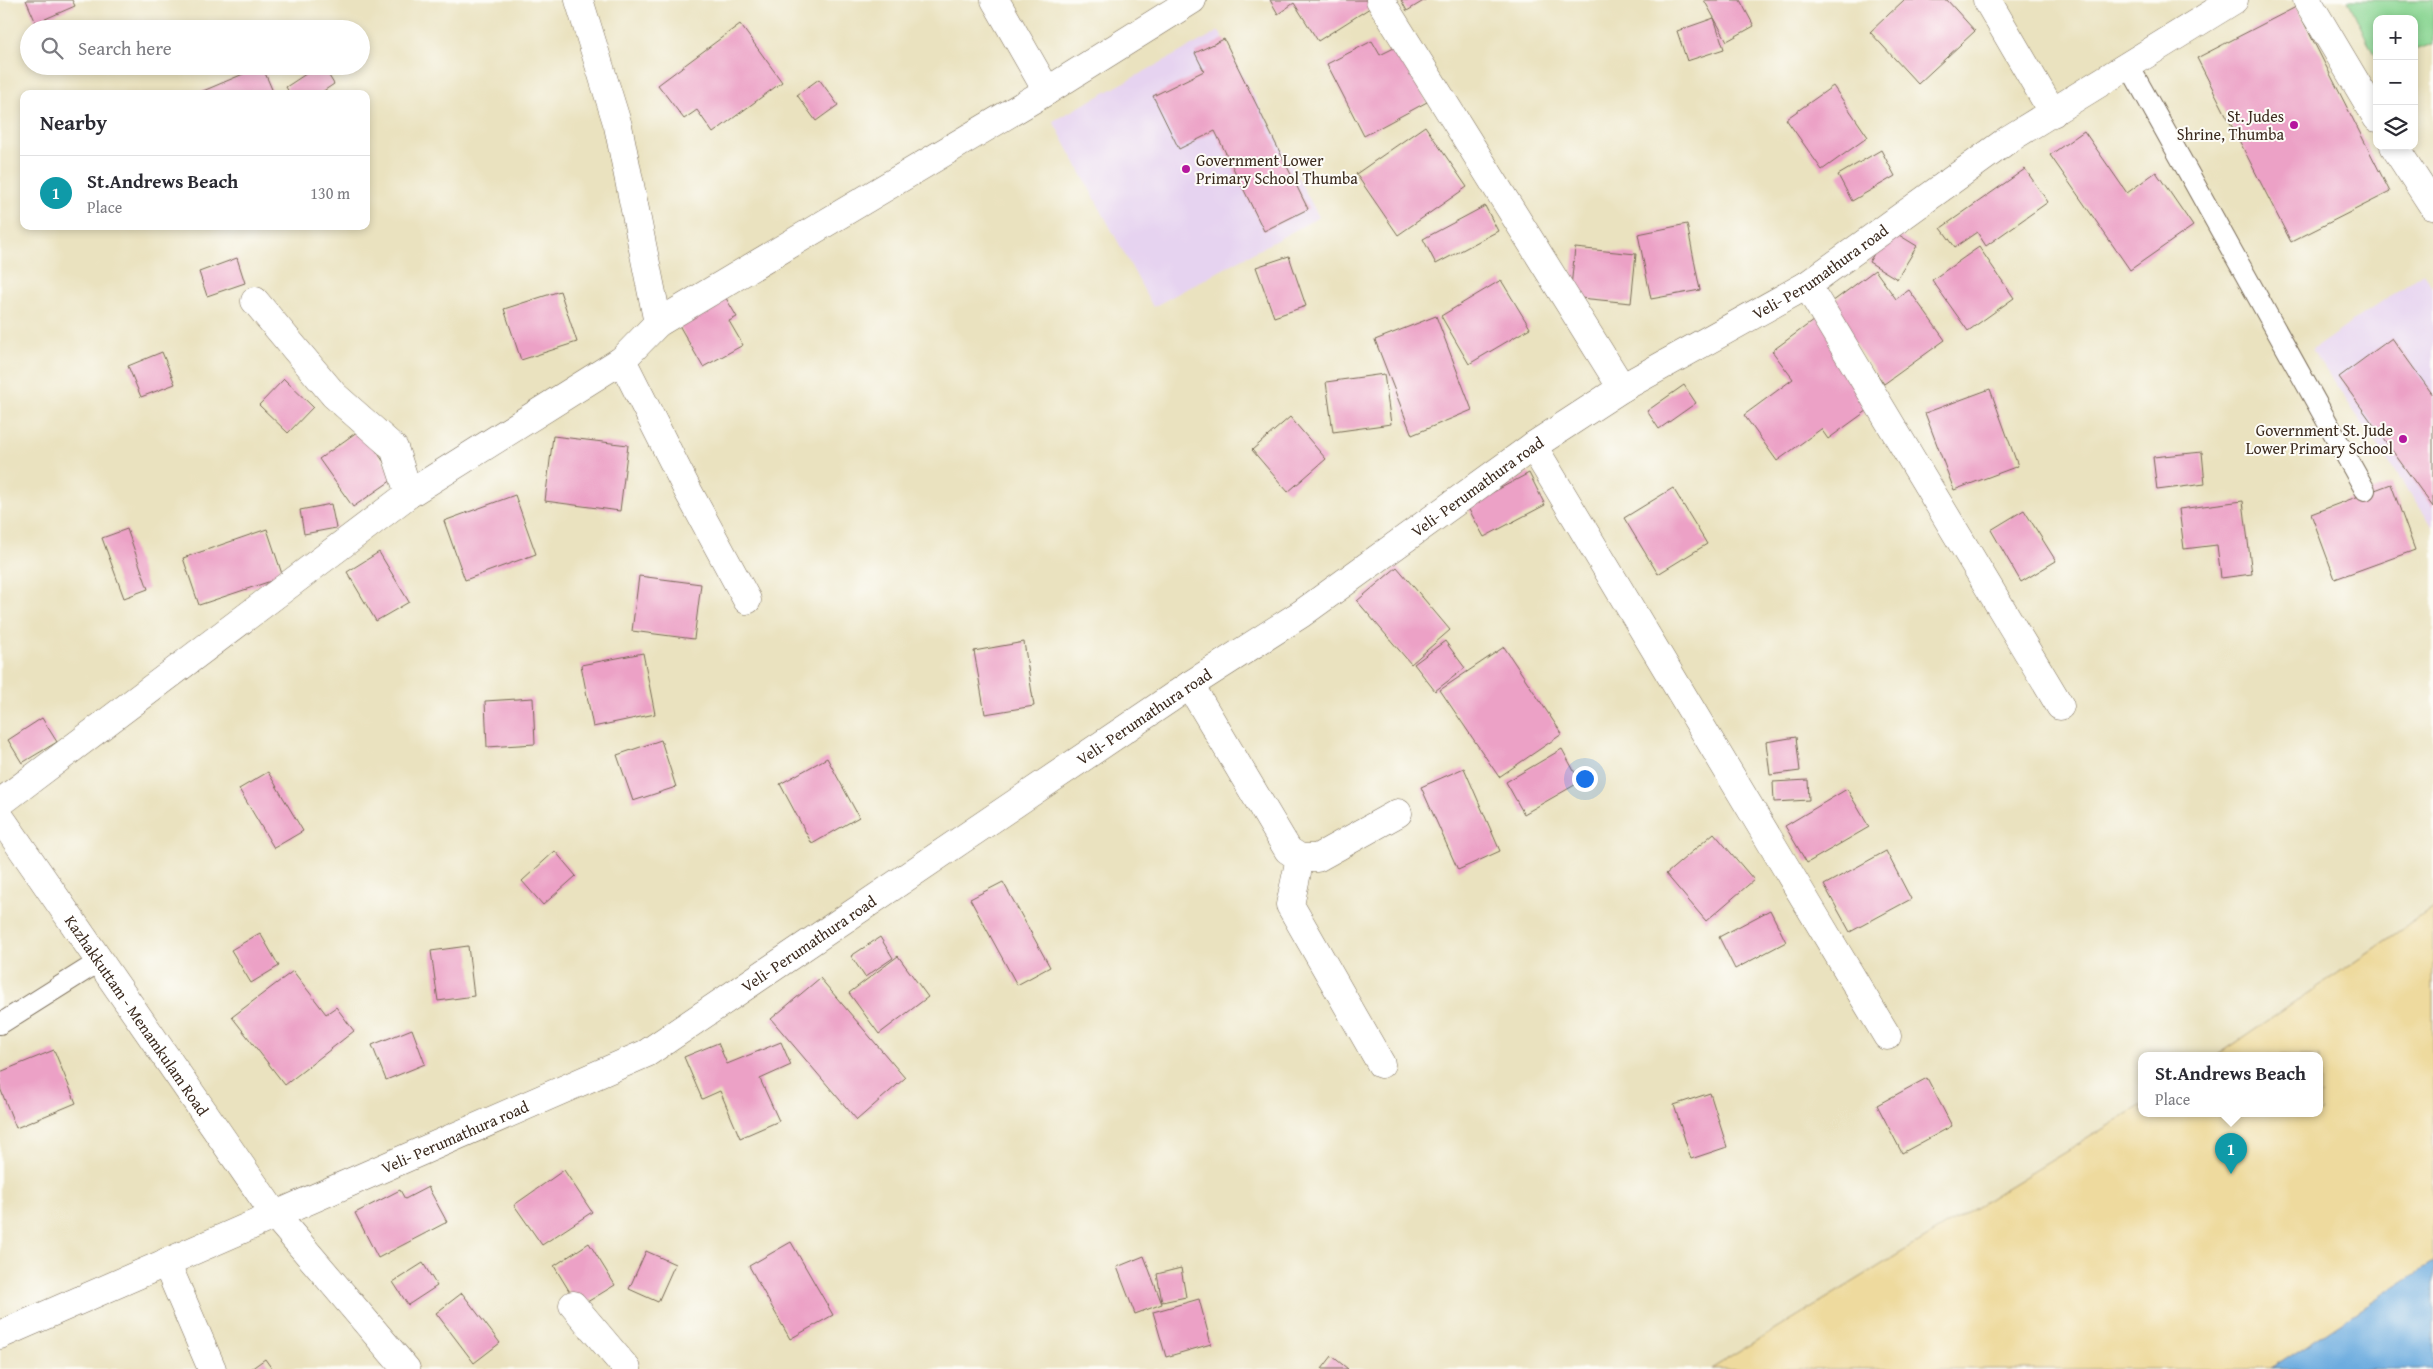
<!DOCTYPE html>
<meta charset="utf-8">
<style>
body{margin:0;font-family:"Gentium Book Plus",serif;background:#f2f2f3;color:#2b2b33}
.controls{position:absolute;right:15px;top:15px;display:grid;overflow:hidden;border-radius:10px;box-shadow:0 2px 8px #0003}
.controls button{width:45px;height:45px;display:grid;place-items:center;padding:0;border:0;border-bottom:1px solid #e1e1e2;background:#fff;color:#2b2b33;font:25px sans-serif}
.you{position:absolute;left:1584px;top:778px;width:18px;height:18px;margin:-12px;border:4px solid #fff;border-radius:50%;background:#1a73e8;box-shadow:0 0 0 8px #1a73e833}
.badge{display:grid;place-items:center;width:32px;height:32px;border-radius:50%;background:#7c3aed;color:#fff;font-size:16px;font-weight:700}
.pin{position:absolute;translate:-50% -41px;filter:drop-shadow(0 1px 2px #0008)}
.pin::after{content:'';position:absolute;top:26px;width:18px;height:15px;background:inherit;clip-path:polygon(0 0,100% 0,50% 100%)}
.popup{position:absolute;left:2138px;top:1052px;width:185px;height:65px;box-sizing:border-box;display:grid;place-content:center;border-radius:10px;background:#fff;filter:drop-shadow(0 1px 4px #0005);font-size:16px;white-space:nowrap;color:#7c7c81}
.popup b{font-size:19px;color:#2b2b33}
.popup::after{content:'';position:absolute;left:50%;top:100%;margin-left:-10px;border:10px solid transparent;border-top-color:#fff}
.list{margin:0;padding:0;list-style:none}
h2{display:flex;justify-content:space-between;align-items:center;height:65px;margin:0;padding:0 20px;font-size:21px}
h2 small{font-size:16px;font-weight:400;color:#7c7c81}
.list li{display:grid;grid-template-columns:32px 1fr auto;gap:15px;align-items:center;box-sizing:border-box;height:75px;padding:0 20px;border-top:1px solid #e1e1e2}
.list b{display:block;font-size:19px;white-space:nowrap}
.list p{margin:0;font-size:16px;white-space:nowrap;color:#7c7c81}
.list em{font-size:16px;font-style:normal;color:#7c7c81}
.icon{flex:none;width:28px;height:28px;fill:none;stroke:currentColor;stroke-width:2;stroke-linecap:round;stroke-linejoin:round}
.map{position:relative;flex:none;width:2433px;height:1369px;overflow:hidden}
.search{position:absolute;background:#fff;box-shadow:0 2px 8px #0003;left:20px;top:20px;width:350px;height:55px;display:flex;align-items:center;gap:12px;box-sizing:border-box;padding:0 18px;border-radius:28px;color:#7c7c81;font-size:19px}
.panel{position:absolute;background:#fff;box-shadow:0 2px 8px #0003;left:20px;top:90px;width:350px;height:140px;border-radius:10px}
.map>svg:first-child{display:block}
.built{fill:#e6d3f0}
.green{fill:#8ad693;stroke:#628058}
.sand{fill:#eeda9e;stroke:#94825e}
.water{fill:#6cacdf;stroke:#546b7e}
.building{fill:#eca1c6}
.lines{fill:none;stroke-linecap:round;stroke-linejoin:round}
.lane-casing{stroke:#786a56;stroke-width:22}
.street-casing{stroke:#786a56;stroke-width:29}
.secondary-casing{stroke:#786a56;stroke-width:29}
.lane{stroke:#fff;stroke-width:20}
.street{stroke:#fff;stroke-width:28}
.secondary{stroke:#fff;stroke-width:28}
.poi-dot{fill:#b5179e;stroke:#fdfcf7;stroke-width:2}
.labels{text-anchor:middle;stroke-width:4;stroke-linejoin:round;paint-order:stroke}
.poi-label{font-size:16px;fill:#3b2a1e;stroke:#fdfcf7;text-anchor:end}
.street-label{font-size:16px;fill:#3b2a1e;stroke:#fdfcf7}
</style>
<div class="map">
<svg width="2433" height="1369" viewBox="0 0 2433 1369">
<rect width="100%" height="100%" fill="#fdfcf7"/>
<filter id="ink" filterUnits="userSpaceOnUse"><feTurbulence type="fractalNoise" baseFrequency=".02" numOctaves="2"/><feDisplacementMap in="SourceGraphic" scale="10" xChannelSelector="R" yChannelSelector="G"/><feConvolveMatrix kernelMatrix="1 2 1 2 8 2 1 2 1" color-interpolation-filters="sRGB"/></filter>
<filter id="wash" filterUnits="userSpaceOnUse"><feTurbulence type="fractalNoise" baseFrequency=".0096" numOctaves="4" result="noise"/><feDisplacementMap in="SourceGraphic" scale="20" xChannelSelector="R" yChannelSelector="G"/><feGaussianBlur stdDeviation="1.12" result="paint"/><feColorMatrix in="noise" values="0 0 0 0 0 0 0 0 0 0 0 0 0 0 0 0 0 1.4 0 .05"/><feComposite in="paint" operator="in"/></filter>
<g filter="url(#wash)">
<rect width="100%" height="100%" fill="#eae2bf"/>
<!-- built -->
<g class="built">
<path d="M1219,31L1319,217L1153,307L1053,121Z"/>
<path d="M2423,273L2433,288V527L2312,350Z"/>
</g>
<!-- green -->
<path class="green" d="M2348,0H2433V44L2414,50V19H2377V61Z"/>
<!-- sand -->
<path class="sand" d="M2433,908V1262L2271,1369H1711L2142,1105V1113H2320V1055H2218Z"/>
<!-- water -->
<path class="water" d="M2433,1262V1369H2271Z"/>
<g id="blocks">
<!-- building -->
<g class="building">
<path d="M26,0H72L75,6L36,23Z"/>
<path d="M1270,0H1369L1373,6L1318,41L1294,3L1278,14Z"/>
<path d="M1401,0H1425L1407,11Z"/>
<path d="M1704,0H1740L1754,26L1727,41Z"/>
<path d="M1904,0H1947L1975,31L1918,84L1870,32Z"/>
<path d="M2296,7L2390,192L2291,242L2197,58Z"/>
<path d="M1714,18L1724,49L1687,61L1677,31Z"/>
<path d="M740,24L782,82L713,133L697,110L684,119L658,85Z"/>
<path d="M1224,39L1308,209L1264,231L1215,131L1179,149L1153,96L1204,71L1195,53Z"/>
<path d="M1372,41L1380,55L1398,46L1427,102L1364,136L1327,64Z"/>
<path d="M262,66L274,94H196Z"/>
<path d="M318,66H323L334,84L319,94H290L286,87Z"/>
<path d="M819,79L838,105L816,121L797,95Z"/>
<path d="M1833,86L1868,137L1822,170L1786,119Z"/>
<path d="M1425,126L1467,187L1398,235L1356,174Z"/>
<path d="M2084,131L2127,193L2156,172L2193,226L2130,270L2050,155Z"/>
<path d="M1881,150L1895,176L1852,201L1838,175Z"/>
<path d="M2025,169L2048,202L1986,246L1977,232L1955,247L1941,228Z"/>
<path d="M1485,206L1498,231L1436,264L1423,239Z"/>
<path d="M1687,224L1700,290L1651,299L1638,234Z"/>
<path d="M1889,229L1917,246L1897,279L1869,262Z"/>
<path d="M1979,247L2014,298L1968,331L1932,280Z"/>
<path d="M1575,248L1636,254L1631,303L1570,297Z"/>
<path d="M1289,256L1306,306L1274,317L1256,267Z"/>
<path d="M237,258L245,283L207,296L199,272Z"/>
<path d="M1875,270L1896,299L1909,290L1945,340L1884,384L1828,305Z"/>
<path d="M1501,280L1530,328L1469,364L1441,316Z"/>
<path d="M560,291L577,342L521,360L504,309Z"/>
<path d="M723,293L737,317L729,321L743,345L703,367L676,320Z"/>
<path d="M1821,315L1882,400L1828,439L1821,429L1777,461L1744,415L1793,379L1772,351Z"/>
<path d="M1436,316L1472,410L1412,435L1375,340Z"/>
<path d="M2392,338L2433,395V507L2339,377Z"/>
<path d="M162,352L175,384L141,397L128,366Z"/>
<path d="M1384,374L1391,424L1333,432L1326,382Z"/>
<path d="M284,379L313,407L288,433L259,405Z"/>
<path d="M1684,385L1696,403L1659,429L1647,411Z"/>
<path d="M1990,389L2018,466L1954,490L1925,413Z"/>
<path d="M1290,417L1326,459L1288,492L1252,450Z"/>
<path d="M361,429L395,478L353,507L319,459Z"/>
<path d="M553,436L628,445L620,511L545,501Z"/>
<path d="M2202,452L2205,484L2157,490L2153,457Z"/>
<path d="M1529,473L1545,505L1484,537L1467,506Z"/>
<path d="M2391,484L2415,550L2335,579L2311,514Z"/>
<path d="M1673,488L1707,544L1658,574L1624,518Z"/>
<path d="M515,495L536,554L465,580L444,521Z"/>
<path d="M2243,501L2252,574L2221,578L2217,545L2184,549L2179,509Z"/>
<path d="M331,504L336,528L304,534L300,510Z"/>
<path d="M2024,510L2056,561L2021,582L1991,530Z"/>
<path d="M127,529L148,589L124,598L102,538Z"/>
<path d="M267,529L283,577L199,605L183,558Z"/>
<path d="M379,552L409,602L376,621L347,572Z"/>
<path d="M1397,567L1450,630L1411,664L1357,601Z"/>
<path d="M639,576L701,584L694,639L632,631Z"/>
<path d="M1445,641L1465,668L1435,691L1414,664Z"/>
<path d="M1024,642L1034,706L985,714L974,651Z"/>
<path d="M1504,647L1562,734L1499,777L1440,690Z"/>
<path d="M643,653L655,714L593,727L581,665Z"/>
<path d="M533,698L535,744L487,747L485,701Z"/>
<path d="M42,718L57,742L22,763L8,740Z"/>
<path d="M1796,737L1800,771L1770,775L1766,742Z"/>
<path d="M661,740L676,787L633,801L617,755Z"/>
<path d="M1562,749L1580,782L1524,814L1506,782Z"/>
<path d="M827,758L859,817L812,844L780,784Z"/>
<path d="M1464,768L1500,851L1458,870L1421,787Z"/>
<path d="M268,772L303,831L274,848L239,789Z"/>
<path d="M1808,780L1809,800L1774,802L1773,782Z"/>
<path d="M1847,789L1869,827L1807,863L1785,826Z"/>
<path d="M1714,833L1754,880L1706,921L1666,874Z"/>
<path d="M555,851L576,876L543,905L522,881Z"/>
<path d="M1886,851L1911,899L1850,932L1824,885Z"/>
<path d="M1003,882L1050,967L1017,985L970,899Z"/>
<path d="M1770,910L1786,942L1735,969L1719,937Z"/>
<path d="M260,933L279,966L251,983L231,950Z"/>
<path d="M880,937L893,958L865,977L851,956Z"/>
<path d="M468,946L474,996L438,1001L431,951Z"/>
<path d="M898,956L928,997L879,1034L849,993Z"/>
<path d="M293,971L326,1014L336,1007L354,1031L285,1085L232,1017Z"/>
<path d="M820,978L905,1078L857,1120L771,1019Z"/>
<path d="M412,1029L425,1064L386,1080L372,1045Z"/>
<path d="M781,1042L791,1065L760,1079L779,1121L740,1138L720,1091L702,1099L684,1057L718,1043L727,1064Z"/>
<path d="M54,1050L76,1103L16,1128L0,1088V1072Z"/>
<path d="M1927,1078L1952,1126L1902,1153L1877,1105Z"/>
<path d="M1710,1093L1727,1147L1691,1159L1674,1105Z"/>
<path d="M564,1170L592,1212L542,1245L514,1205Z"/>
<path d="M428,1187L447,1222L378,1258L355,1213L400,1190L405,1199Z"/>
<path d="M791,1242L833,1315L790,1339L749,1266Z"/>
<path d="M589,1243L615,1285L579,1307L554,1266Z"/>
<path d="M646,1251L675,1264L658,1302L629,1289Z"/>
<path d="M1144,1256L1162,1304L1135,1314L1117,1267Z"/>
<path d="M423,1263L437,1286L408,1305L393,1282Z"/>
<path d="M1181,1268L1186,1297L1162,1302L1157,1274Z"/>
<path d="M462,1293L500,1343L474,1363L436,1313Z"/>
<path d="M1199,1299L1211,1344L1166,1357L1153,1312Z"/>
<path d="M1332,1356L1348,1369H1322Z"/>
<path d="M265,1359L272,1369H251Z"/>
</g>
</g>
</g>
<g filter="url(#ink)">
<use href="#blocks" fill-opacity="0" stroke="#786a56" stroke-width="1"/>
<g class="lines">
<defs>
<g id="lane">
<path d="M2128,64L2365,490"/>
<path d="M0,1024L100,961"/>
</g>
<g id="street">
<path d="M579,0L618,126L658,323"/>
<path d="M995,0L1047,91"/>
<path d="M1380,0L1622,388"/>
<path d="M1987,0L2053,113"/>
<path d="M2307,0L2377,118"/>
<path d="M2394,146L2433,206"/>
<path d="M1807,285L2060,706"/>
<path d="M255,301L334,395L394,448L409,494"/>
<path d="M622,360L688,491L747,600"/>
<path d="M1533,446L1887,1036"/>
<path d="M1190,685L1288,850L1300,858H1317L1398,813"/>
<path d="M0,803L409,494L622,360L658,323L1047,91L1192,0"/>
<path d="M1300,858L1290,905L1381,1064"/>
<path d="M166,1262L212,1369"/>
<path d="M573,1305L627,1369"/>
</g>
<g id="secondary">
<path id="s1" d="M0,817L275,1215L406,1369"/>
<path id="s2" d="M0,1335L647,1053L1190,685L1301,614L1533,446L1622,388L1807,285L2009,139L2234,0"/>
</g>
</defs>
<!-- lane casing -->
<use href="#lane" class="lane-casing"/>
<!-- street casing -->
<use href="#street" class="street-casing"/>
<!-- secondary casing -->
<use href="#secondary" class="secondary-casing"/>
<!-- lane -->
<use href="#lane" class="lane"/>
<!-- street -->
<use href="#street" class="street"/>
<!-- secondary -->
<use href="#secondary" class="secondary"/>
</g>
</g>
<!-- markers -->
<g class="poi-dot">
<circle cx="2294" cy="125" r="5"/>
<circle cx="1186" cy="169" r="5"/>
<circle cx="2403" cy="439" r="5"/>
</g>
<g class="labels">
<!-- poi labels -->
<g class="poi-label">
<text x="2284" y="122">St. Judes<tspan x="2284" dy="18">Shrine, Thumba</tspan></text>
<text x="1196" y="166" text-anchor="start">Government Lower<tspan x="1196" dy="18">Primary School Thumba</tspan></text>
<text x="2393" y="436">Government St. Jude<tspan x="2393" dy="18">Lower Primary School</tspan></text>
</g>
<!-- street labels -->
<g class="street-label">
<text dy="6" stroke="none"><textPath href="#s2" startOffset="2116">Veli- Perumathura road</textPath></text>
<text dy="6" stroke="none"><textPath href="#s2" startOffset="1711">Veli- Perumathura road</textPath></text>
<text dy="6" stroke="none"><textPath href="#s2" startOffset="1306">Veli- Perumathura road</textPath></text>
<text dy="6" stroke="none"><textPath href="#s2" startOffset="901">Veli- Perumathura road</textPath></text>
<text dy="6" stroke="none"><textPath href="#s1" startOffset="241">Kazhakkuttam - Menamkulam Road</textPath></text>
<text dy="6" stroke="none"><textPath href="#s2" startOffset="496">Veli- Perumathura road</textPath></text>
</g>
</g>
</svg>
<div class="controls">
<button>+</button>
<button>−</button>
<button><svg class="icon" aria-label="layers" viewBox="0 0 24 24"><path d="M12 4l9 5-9 5-9-5zM3 14l9 5 9-5"/></svg></button>
</div>
<div class="you"></div>
<div class="pin badge" style="left:2231px;top:1174px;background:#0f9aa8">1</div>
<div class="popup"><b>St.Andrews Beach</b>Place</div>
<div class="search"><svg class="icon" aria-label="search" viewBox="0 0 24 24"><circle cx="10" cy="10" r="6"/><path d="M15 15l6 6"/></svg>Search here</div>
<section class="panel">
<h2>Nearby<small></small></h2>
<ul class="list">
<li><span class="badge" style="background:#0f9aa8">1</span><div><b>St.Andrews Beach</b><p>Place</p></div><em>130 m</em></li>
</ul>
</section>
</div>
